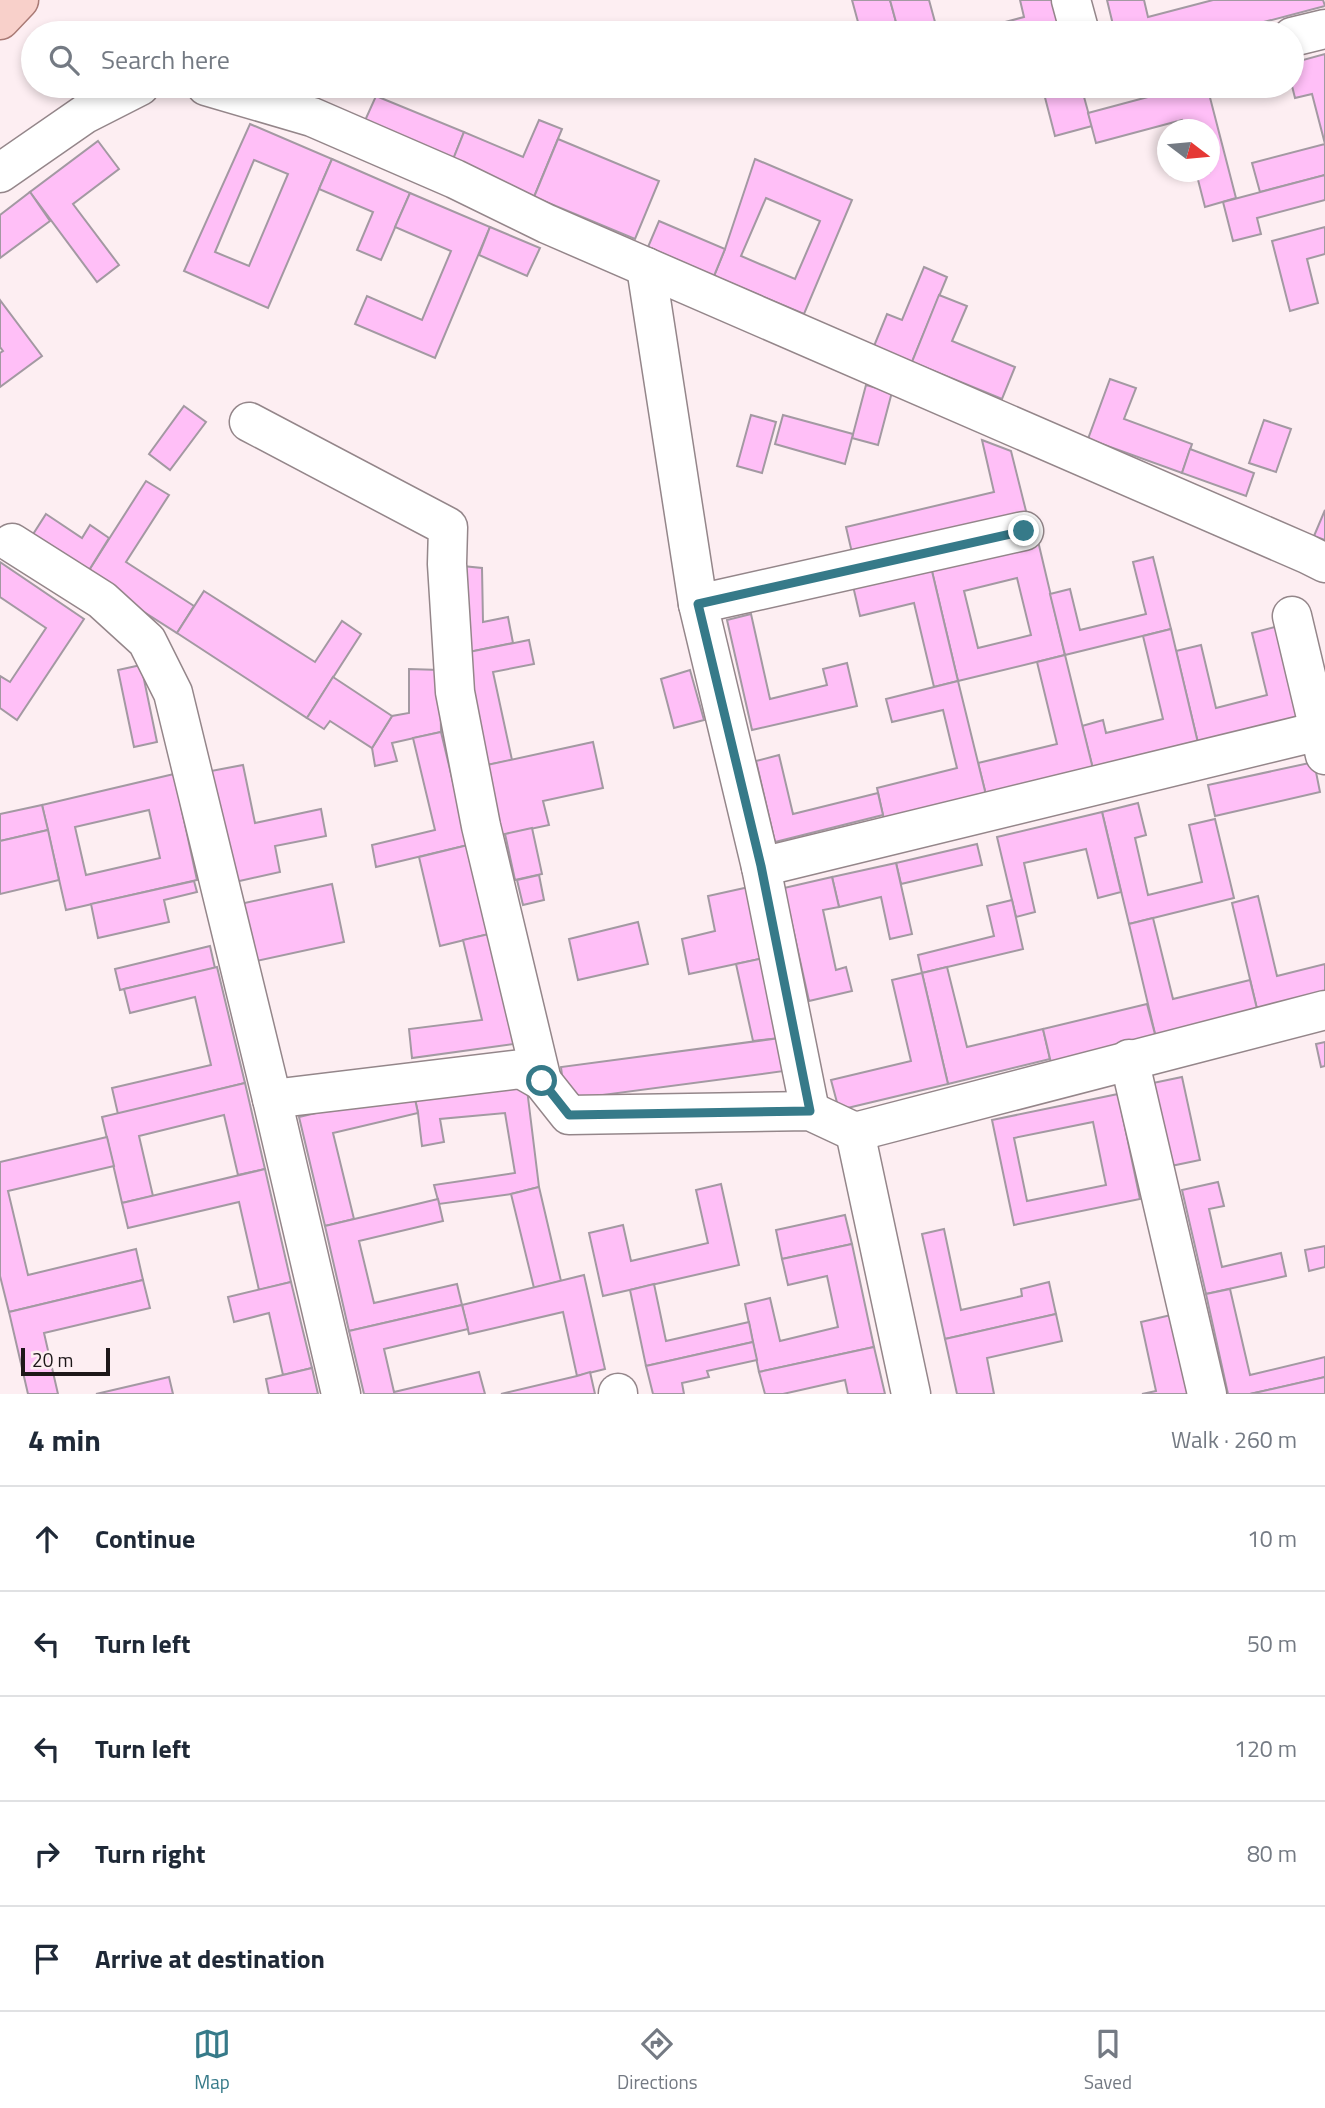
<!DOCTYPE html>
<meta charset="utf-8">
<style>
body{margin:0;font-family:"Titillium Web",sans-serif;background:#f6f6f7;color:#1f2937}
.compass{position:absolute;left:1157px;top:119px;width:63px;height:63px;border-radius:50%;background:#fff;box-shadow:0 4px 10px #0003;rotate:106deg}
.scale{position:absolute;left:21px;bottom:18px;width:89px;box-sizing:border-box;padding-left:7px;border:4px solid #1d1719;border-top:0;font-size:19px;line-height:24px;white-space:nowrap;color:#1d1719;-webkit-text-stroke:5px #fdeef2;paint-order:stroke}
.stop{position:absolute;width:21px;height:21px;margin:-16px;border:5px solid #367a89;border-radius:50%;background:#fff}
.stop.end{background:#367a89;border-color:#fff;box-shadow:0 2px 7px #0008}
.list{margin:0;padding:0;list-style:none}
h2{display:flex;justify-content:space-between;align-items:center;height:91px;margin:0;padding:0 28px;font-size:30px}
h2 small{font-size:23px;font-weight:400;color:#747a83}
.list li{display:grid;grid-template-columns:46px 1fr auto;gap:21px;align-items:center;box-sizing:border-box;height:105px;padding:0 28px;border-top:2px solid #e0e1e3}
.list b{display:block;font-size:26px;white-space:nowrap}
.list em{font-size:23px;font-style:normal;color:#747a83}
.icon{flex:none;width:38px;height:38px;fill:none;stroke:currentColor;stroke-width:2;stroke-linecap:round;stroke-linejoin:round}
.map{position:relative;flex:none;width:1325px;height:1394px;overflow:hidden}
.search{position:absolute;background:#fff;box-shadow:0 4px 10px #0003;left:21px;right:21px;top:21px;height:77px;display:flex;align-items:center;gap:18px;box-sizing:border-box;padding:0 24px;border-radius:38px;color:#747a83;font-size:26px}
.sheet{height:616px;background:#fff}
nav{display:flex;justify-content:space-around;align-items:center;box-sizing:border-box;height:98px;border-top:2px solid #e0e1e3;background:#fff;font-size:19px;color:#747a83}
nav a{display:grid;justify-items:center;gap:4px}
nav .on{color:#367a89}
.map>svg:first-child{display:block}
.building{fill:#ffbff7;stroke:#a399a2;stroke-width:2;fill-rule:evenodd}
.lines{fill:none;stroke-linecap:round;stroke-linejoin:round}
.minor-casing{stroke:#94868a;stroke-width:41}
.major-casing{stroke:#a97a75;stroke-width:41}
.minor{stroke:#fff;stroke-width:38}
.major{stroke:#f8d0ca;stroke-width:38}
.route{stroke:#367a89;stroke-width:9}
</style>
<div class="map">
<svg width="1325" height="1394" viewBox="0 0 1325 1394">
<rect width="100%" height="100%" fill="#fdeef2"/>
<!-- building -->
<g class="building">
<path d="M852,0H890L899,33H861Z"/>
<path d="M890,0H929L938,33H899Z"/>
<path d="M1020,0H1059L1067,33H964L1024,17Z"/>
<path d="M1107,0H1144L1148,17L1213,0H1323L1325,6L1222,33H1115Z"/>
<path d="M1325,54V175L1260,192L1252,163L1325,144L1312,94L1295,98L1292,86V63Z"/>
<path d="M1042,86H1081L1092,126L1055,136Z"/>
<path d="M1189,86H1207L1236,198L1205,207L1196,172H1210V130H1185L1182,120L1096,143L1088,113Z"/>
<path d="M376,96L464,132L452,162L363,125Z"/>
<path d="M539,120L562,129L534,197L452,162L464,132L523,157Z"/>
<path d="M250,124L332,159L268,308L184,271ZM254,160L288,174L249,266L215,252Z"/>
<path d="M558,139L659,181L635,239L534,197Z"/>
<path d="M98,141L119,169L73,204L119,265L97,282L30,192Z"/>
<path d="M332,159L410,193L381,260L357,250L373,212L319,189Z"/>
<path d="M755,159L852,200L804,314L714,276L725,249ZM766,198L820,221L795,279L741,256Z"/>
<path d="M1325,175V200L1257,218L1261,234L1233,241L1223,202Z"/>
<path d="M30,192L50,221L0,258V215Z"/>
<path d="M410,193L490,227L435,358L355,324L367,296L422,320L451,251L395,227Z"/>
<path d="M659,221L725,249L714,276L648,247Z"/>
<path d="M490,227L540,248L527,276L479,255Z"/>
<path d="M1325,227V254L1307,259L1318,303L1290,311L1272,241Z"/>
<path d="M924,267L947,277L912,362L874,346L887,314L902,320Z"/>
<path d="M939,295L967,306L952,341L1015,367L1002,399L912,362Z"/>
<path d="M0,300L42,356L0,387V353L3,351L0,347Z"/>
<path d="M1110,379L1136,388L1124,419L1192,444L1182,473L1088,439Z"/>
<path d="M866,385L892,392L878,445L852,438Z"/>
<path d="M184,406L206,422L170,470L149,454Z"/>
<path d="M751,415L776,422L762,473L737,466Z"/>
<path d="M783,415L853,434L845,464L775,444Z"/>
<path d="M1264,420L1291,429L1276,472L1249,463Z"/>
<path d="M982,440L1011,451L1027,515L853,557L846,527L994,492Z"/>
<path d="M1190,449L1254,473L1246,496L1182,473Z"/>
<path d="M146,481L169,495L126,562L194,606L177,633L86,575Z"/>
<path d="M1325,510V540L1314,536Z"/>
<path d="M46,514L82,538L90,525L109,538L86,575L30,539Z"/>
<path d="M1038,541L1065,655L958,681L929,559ZM1017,578L1031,635L978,648L964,591Z"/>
<path d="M1153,557L1171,629L1065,655L1050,594L1070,589L1080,630L1146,614L1133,562Z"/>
<path d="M0,562L84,619L17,720L0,708V676L10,682L46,628L0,597Z"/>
<path d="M452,565L482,568L483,622L508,617L513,643L459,654Z"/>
<path d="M931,567L958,681L934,687L914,603L860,616L853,586Z"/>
<path d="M204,591L315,662L342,621L361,634L307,718L177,633Z"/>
<path d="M751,614L770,699L827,685L823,669L847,663L857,706L752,730L727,620Z"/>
<path d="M1279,626L1301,718L1198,743L1176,651L1201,645L1216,708L1267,695L1252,633Z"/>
<path d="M1171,629L1198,743L1093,769L1082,726L1103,720L1106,733L1163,719L1143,636Z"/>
<path d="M529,640L534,664L493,672L512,760L487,765L459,654Z"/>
<path d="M1065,655L1093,769L986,795L978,763L1057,744L1037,662Z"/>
<path d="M141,665L157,742L134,747L118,670Z"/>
<path d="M409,669L440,670L441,732L392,743L397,761L375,766L372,748L392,716L409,713Z"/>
<path d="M690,670L704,720L674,728L661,679Z"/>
<path d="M333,677L392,716L372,748L330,721L324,729L307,718Z"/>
<path d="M958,681L986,795L884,820L877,788L957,768L943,710L892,722L886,699Z"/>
<path d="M441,732L468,845L376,867L372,845L435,830L413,738Z"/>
<path d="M593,742L603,788L543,801L549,825L502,835L487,765Z"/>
<path d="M779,755L793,814L878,793L883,815L775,842L756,761Z"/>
<path d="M1314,762L1320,792L1215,816L1208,785Z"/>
<path d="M243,765L255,823L321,809L326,836L275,846L280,872L235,882L211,771Z"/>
<path d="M174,774L197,880L66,910L42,805ZM149,810L160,858L86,875L75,827Z"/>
<path d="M1138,803L1146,835L1135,838L1148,895L1202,882L1189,825L1215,819L1234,898L1129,924L1102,812Z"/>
<path d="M42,805L48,830L0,841V814Z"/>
<path d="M1102,812L1121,892L1098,898L1086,849L1024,863L1035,912L1016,917L997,837Z"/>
<path d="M532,828L542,874L515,880L505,834Z"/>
<path d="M48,830L59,880L0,894V841Z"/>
<path d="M977,844L982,865L901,884L896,863Z"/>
<path d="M468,845L489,934L440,946L419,857Z"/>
<path d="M896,863L912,934L890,939L881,897L839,907L832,877Z"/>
<path d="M539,875L544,900L523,905L517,880Z"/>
<path d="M832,877L839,907L823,910L836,970L846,967L852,991L809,1001L784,888Z"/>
<path d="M194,881L197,892L164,900L169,922L98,938L91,904Z"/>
<path d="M332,884L344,942L252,962L240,904Z"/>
<path d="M749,887L764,958L689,974L682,939L715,931L708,896Z"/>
<path d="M1258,896L1277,976L1325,964V997L1258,1013L1232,903Z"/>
<path d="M1012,900L1023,949L922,973L918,955L994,936L987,906Z"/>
<path d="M1153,918L1173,999L1250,980L1258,1013L1156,1038L1129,924Z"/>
<path d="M638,922L648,964L578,980L569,939Z"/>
<path d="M489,934L514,1044L412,1058L409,1029L482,1020L463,940Z"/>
<path d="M210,946L215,968L120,990L115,969Z"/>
<path d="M764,958L780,1038L753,1041L736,964Z"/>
<path d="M217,967L245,1083L118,1114L112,1088L211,1065L195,997L130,1013L124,989Z"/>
<path d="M947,967L967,1047L1043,1029L1050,1059L948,1084L922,973Z"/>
<path d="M922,973L948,1084L839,1110L831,1080L911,1061L892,980Z"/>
<path d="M1147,1004L1156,1038L1051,1063L1043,1029Z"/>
<path d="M780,1038L784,1071L565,1100L561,1067Z"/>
<path d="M1325,1042V1066L1321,1067L1316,1044Z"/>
<path d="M1182,1077L1200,1160L1171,1166L1153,1083Z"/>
<path d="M526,1081L539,1187L511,1194L439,1204L434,1185L515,1173L505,1113L440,1119L444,1142L422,1146L418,1113L413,1090Z"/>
<path d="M245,1083L265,1169L238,1175L224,1115L139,1136L153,1196L122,1203L102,1117Z"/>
<path d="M413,1090L418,1113L333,1133L354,1219L325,1226L299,1117Z"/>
<path d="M1118,1094L1140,1199L1014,1225L992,1120ZM1093,1122L1106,1185L1027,1201L1014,1138Z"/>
<path d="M107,1137L114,1166L8,1191L28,1275L136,1249L143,1280L9,1312L0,1276V1162Z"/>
<path d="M265,1169L291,1282L259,1290L239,1202L128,1228L122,1203Z"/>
<path d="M1218,1182L1224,1206L1209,1209L1222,1267L1281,1253L1286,1276L1206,1294L1182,1190Z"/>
<path d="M721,1184L739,1265L603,1296L589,1233L623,1225L631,1261L708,1243L696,1190Z"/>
<path d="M539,1187L561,1281L534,1288L511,1194Z"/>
<path d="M438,1199L443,1221L359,1241L374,1303L457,1284L462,1305L349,1331L325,1226Z"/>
<path d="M845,1215L852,1244L782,1259L776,1230Z"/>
<path d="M944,1229L961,1310L1022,1296L1021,1289L1049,1282L1056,1314L945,1339L922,1234Z"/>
<path d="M852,1244L874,1347L759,1372L745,1304L770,1298L780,1341L838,1327L827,1276L788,1285L782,1259Z"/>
<path d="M1325,1246V1267L1309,1271L1305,1250Z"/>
<path d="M584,1275L605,1369L577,1376L563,1312L469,1334L462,1305Z"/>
<path d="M143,1280L150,1308L44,1333L58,1394H28L9,1312Z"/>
<path d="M291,1282L312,1368L283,1375L269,1313L234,1322L228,1297Z"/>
<path d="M654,1284L666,1341L749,1322L753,1342L646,1366L630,1290Z"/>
<path d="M1230,1289L1250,1375L1325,1357V1377L1250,1394H1228L1206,1294Z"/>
<path d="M462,1305L468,1329L384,1349L394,1392L479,1372L485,1394H364L349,1331Z"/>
<path d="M1056,1314L1062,1341L987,1358L994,1394H957L945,1339Z"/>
<path d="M1171,1315L1188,1394H1142L1156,1391L1141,1322Z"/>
<path d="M753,1342L757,1360L707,1371L709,1377L682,1383L684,1394H653L646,1366Z"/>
<path d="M874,1347L885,1394H848L845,1380L783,1394H765L759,1372Z"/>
<path d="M312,1368L318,1394H269L266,1379Z"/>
<path d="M590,1372L595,1394H501L577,1376Z"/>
<path d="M169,1377L173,1394H96Z"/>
<path d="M1325,1377V1394H1250Z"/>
</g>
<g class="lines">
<defs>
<g id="minor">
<path d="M1071,0L1080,33"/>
<path d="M1292,37L1325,29"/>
<path d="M206,86L312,117L455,179L547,224L1307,554L1325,563"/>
<path d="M0,173L85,114L140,86"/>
<path d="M646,267L698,604"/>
<path d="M249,422L448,527L447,564L455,692L481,826L542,1081"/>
<path d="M12,543L102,600L147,641L173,693L272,1099L341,1394"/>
<path d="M1292,616L1325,755"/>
<path d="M761,867L1319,731"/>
<path d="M1129,1059L1207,1394"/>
<path d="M272,1099L521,1069L542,1081L569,1115L810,1111L855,1132L1325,1010"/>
<path d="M810,1111L761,867L698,604L1024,531"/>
<path d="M855,1132L911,1394"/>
<path d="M618,1393V1394"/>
</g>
<path id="major" d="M0,20L19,0"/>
</defs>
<!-- minor casing -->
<use href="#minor" class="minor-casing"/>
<!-- major casing -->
<use href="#major" class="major-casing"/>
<!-- minor -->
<use href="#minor" class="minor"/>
<!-- major -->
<use href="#major" class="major"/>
</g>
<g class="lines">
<!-- route -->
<path class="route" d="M542,1081L569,1115L810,1111L761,866L698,604L1024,531"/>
</g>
</svg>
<svg class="compass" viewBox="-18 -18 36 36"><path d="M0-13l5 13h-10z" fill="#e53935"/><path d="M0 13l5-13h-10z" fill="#747a83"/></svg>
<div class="scale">20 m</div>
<div class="stop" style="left:542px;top:1081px"></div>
<div class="stop end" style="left:1024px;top:531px"></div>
<div class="search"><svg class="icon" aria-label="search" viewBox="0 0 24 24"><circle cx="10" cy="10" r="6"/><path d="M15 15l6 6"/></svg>Search here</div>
</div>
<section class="sheet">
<h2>4 min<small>Walk · 260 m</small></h2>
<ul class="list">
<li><svg class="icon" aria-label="ahead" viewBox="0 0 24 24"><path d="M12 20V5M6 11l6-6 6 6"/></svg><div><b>Continue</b></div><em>10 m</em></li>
<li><svg class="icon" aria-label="left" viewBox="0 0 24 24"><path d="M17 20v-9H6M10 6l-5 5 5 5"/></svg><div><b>Turn left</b></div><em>50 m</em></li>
<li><svg class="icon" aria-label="left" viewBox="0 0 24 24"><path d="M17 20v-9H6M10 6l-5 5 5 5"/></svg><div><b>Turn left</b></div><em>120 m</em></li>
<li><svg class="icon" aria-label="right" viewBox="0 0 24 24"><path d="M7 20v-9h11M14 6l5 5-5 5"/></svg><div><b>Turn right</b></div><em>80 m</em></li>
<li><svg class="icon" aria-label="arrive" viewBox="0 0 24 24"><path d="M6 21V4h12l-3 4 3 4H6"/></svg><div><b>Arrive at destination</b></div></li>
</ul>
</section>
<nav>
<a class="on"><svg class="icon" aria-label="map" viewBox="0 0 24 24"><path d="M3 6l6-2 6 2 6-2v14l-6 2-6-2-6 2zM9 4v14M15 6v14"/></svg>Map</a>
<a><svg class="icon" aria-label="directions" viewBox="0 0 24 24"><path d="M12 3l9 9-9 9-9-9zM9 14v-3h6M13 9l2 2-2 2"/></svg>Directions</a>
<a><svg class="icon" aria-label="saved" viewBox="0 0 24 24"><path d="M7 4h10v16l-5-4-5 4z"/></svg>Saved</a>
</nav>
